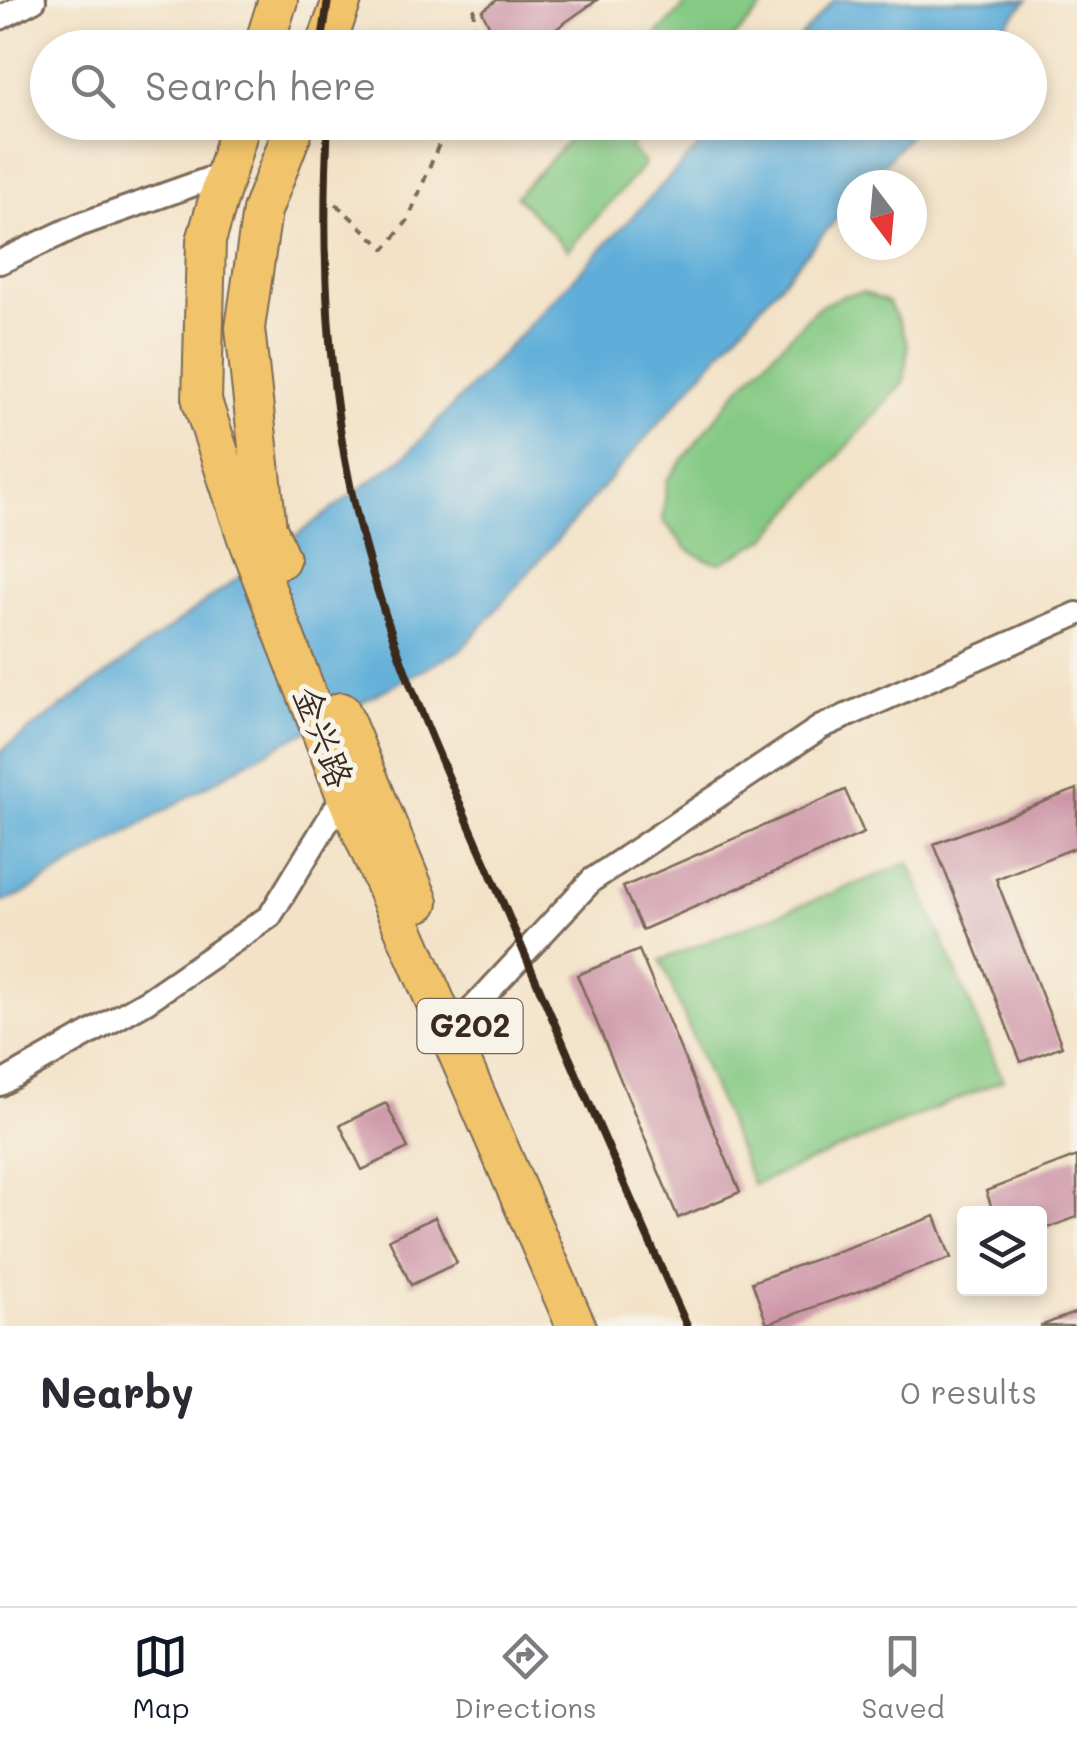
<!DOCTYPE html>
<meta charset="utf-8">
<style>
body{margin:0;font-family:Mali,"LXGW WenKai TC",sans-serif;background:#f2f2f3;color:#2b2b33}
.controls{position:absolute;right:30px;bottom:30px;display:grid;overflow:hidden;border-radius:10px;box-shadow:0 5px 15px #0003}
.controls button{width:90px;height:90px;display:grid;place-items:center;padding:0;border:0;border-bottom:2px solid #e1e1e2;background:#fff;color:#2b2b33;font:50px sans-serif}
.compass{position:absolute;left:837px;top:170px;width:90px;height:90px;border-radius:50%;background:#fff;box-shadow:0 5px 15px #0003;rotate:164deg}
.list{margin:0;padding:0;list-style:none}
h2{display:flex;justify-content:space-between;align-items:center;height:130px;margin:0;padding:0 40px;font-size:42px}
h2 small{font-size:32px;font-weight:400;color:#7c7c81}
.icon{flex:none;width:55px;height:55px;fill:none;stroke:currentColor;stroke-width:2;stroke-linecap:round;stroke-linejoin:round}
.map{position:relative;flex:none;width:1077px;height:1326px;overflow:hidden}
.search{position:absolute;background:#fff;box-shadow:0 5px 15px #0003;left:30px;right:30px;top:30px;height:110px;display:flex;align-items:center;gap:25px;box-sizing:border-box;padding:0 35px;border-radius:55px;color:#7c7c81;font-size:38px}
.sheet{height:280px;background:#fff}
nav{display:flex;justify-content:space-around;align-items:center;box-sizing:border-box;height:140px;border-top:2px solid #e1e1e2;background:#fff;font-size:28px;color:#7c7c81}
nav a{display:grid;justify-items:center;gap:5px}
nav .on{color:#111827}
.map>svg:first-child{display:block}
.green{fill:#84c984;stroke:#607a51;stroke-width:2.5}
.water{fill:#5faed9;stroke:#4d6c7c;stroke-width:2.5}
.building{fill:#cd96a8}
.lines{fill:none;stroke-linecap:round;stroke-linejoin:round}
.minor-casing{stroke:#7b6a59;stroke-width:28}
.trunk-casing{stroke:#7b6a59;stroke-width:42}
.path{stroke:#7b6a59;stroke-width:4;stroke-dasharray:8 8;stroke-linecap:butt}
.minor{stroke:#fff;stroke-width:22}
.trunk{stroke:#f1c36a;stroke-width:38}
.rail{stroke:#3b2a1e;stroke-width:8}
.labels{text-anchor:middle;stroke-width:10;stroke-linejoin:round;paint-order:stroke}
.shield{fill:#f7f3e8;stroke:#73665b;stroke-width:2.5}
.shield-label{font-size:32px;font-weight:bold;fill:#3b2a1e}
.street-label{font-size:35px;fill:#3b2a1e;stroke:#f7f3e8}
</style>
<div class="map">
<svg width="1077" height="1326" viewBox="0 0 1077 1326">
<rect width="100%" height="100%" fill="#f7f3e8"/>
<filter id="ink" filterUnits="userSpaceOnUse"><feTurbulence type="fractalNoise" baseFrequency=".01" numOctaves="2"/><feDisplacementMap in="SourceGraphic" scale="20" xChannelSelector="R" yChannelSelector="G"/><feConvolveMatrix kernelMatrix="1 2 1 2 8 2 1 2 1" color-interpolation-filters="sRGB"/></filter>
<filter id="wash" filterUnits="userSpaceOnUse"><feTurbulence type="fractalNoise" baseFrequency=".0048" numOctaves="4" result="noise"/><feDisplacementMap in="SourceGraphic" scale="40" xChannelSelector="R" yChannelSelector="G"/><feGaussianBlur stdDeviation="2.25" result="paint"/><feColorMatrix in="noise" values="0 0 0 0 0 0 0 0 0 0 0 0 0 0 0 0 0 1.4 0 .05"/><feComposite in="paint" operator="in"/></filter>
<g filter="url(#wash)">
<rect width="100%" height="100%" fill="#f3e2c7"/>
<!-- green -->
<g class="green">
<path d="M690,0H770L725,47H645Z"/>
<path d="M585,123H654L630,148L645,164L568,250L516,196Z"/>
<path d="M863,292L888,302L901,326L908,346L904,382L766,539L721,563L705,559L688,550L663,520L667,480L736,392L818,307L842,296Z"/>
<path d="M909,863L1003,1080L753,1185L661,960Z"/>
</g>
<!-- water -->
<g class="water">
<path d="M834,0H1027L986,47H791Z"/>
<path d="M721,123H920L866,185H852V201L461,650L251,760L21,895L0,902V752L405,456Z"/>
</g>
<g id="blocks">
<!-- building -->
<g class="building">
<path d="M497,0H597L529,48H500L482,11Z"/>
<path d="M1077,789V847L996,879L1062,1046L1021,1062L934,844Z"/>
<path d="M845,790L864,833L642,930L623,887Z"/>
<path d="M639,950L740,1192L678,1218L577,975Z"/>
<path d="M386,1103L408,1148L362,1170L340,1125Z"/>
<path d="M1077,1156V1217L1040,1231V1214H994L986,1191Z"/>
<path d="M935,1216L951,1258L767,1324L752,1282Z"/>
<path d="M435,1217L457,1263L411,1285L389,1239Z"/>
<path d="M1077,1312V1326H1040Z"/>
</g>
</g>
</g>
<g filter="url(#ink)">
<use href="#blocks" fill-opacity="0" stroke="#7b6a59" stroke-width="2.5"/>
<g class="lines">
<defs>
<g id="minor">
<path d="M0,18L34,0"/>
<path d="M0,262L79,225L226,173"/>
<path d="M448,1035L592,880L821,727L1077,614"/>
<path d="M0,1084L147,1001L270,916L345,793"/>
</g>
<g id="trunk">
<path d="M263,48L278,0"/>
<path d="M325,48L342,0"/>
<path d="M241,122L206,241L202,401L249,544L345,793L576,1326"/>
<path d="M280,559L267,528L245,328L262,211L296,122"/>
<path d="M341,712L419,902"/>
</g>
</defs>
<!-- minor casing -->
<use href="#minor" class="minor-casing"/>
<!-- trunk casing -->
<use href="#trunk" class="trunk-casing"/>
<!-- path -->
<g class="path">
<path d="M473,48L474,0"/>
<path d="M336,204L385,249L408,220L448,122"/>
</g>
<!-- minor -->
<use href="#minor" class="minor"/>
<!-- trunk -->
<use href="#trunk" class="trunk"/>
<!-- rail -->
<g class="rail">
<path d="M321,48L328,0"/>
<path d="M328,122C320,272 328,428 372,572C403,679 450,780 494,882C557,1030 621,1178 687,1326"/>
</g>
</g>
</g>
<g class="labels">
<!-- shield labels -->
<rect class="shield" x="417.5" y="999" width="105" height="54" rx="8"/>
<g class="shield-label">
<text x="470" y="1037">G202</text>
</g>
<!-- street labels -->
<g class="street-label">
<text transform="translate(323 737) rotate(69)" y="12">金兴路</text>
</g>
</g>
</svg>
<div class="controls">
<button><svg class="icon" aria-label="layers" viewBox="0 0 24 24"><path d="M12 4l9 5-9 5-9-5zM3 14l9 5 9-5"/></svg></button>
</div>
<svg class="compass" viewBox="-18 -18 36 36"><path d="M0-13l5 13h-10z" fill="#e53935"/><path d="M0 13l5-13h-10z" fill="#7c7c81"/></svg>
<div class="search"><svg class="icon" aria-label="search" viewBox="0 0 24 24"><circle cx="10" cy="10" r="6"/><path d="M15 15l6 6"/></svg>Search here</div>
</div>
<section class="sheet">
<h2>Nearby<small>0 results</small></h2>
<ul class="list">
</ul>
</section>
<nav>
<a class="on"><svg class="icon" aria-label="map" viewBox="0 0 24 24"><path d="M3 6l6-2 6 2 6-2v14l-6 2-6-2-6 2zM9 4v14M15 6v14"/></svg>Map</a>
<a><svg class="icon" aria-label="directions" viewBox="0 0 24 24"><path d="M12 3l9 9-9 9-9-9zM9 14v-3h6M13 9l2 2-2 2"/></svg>Directions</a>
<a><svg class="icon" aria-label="saved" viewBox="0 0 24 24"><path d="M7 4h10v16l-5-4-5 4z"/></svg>Saved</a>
</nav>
